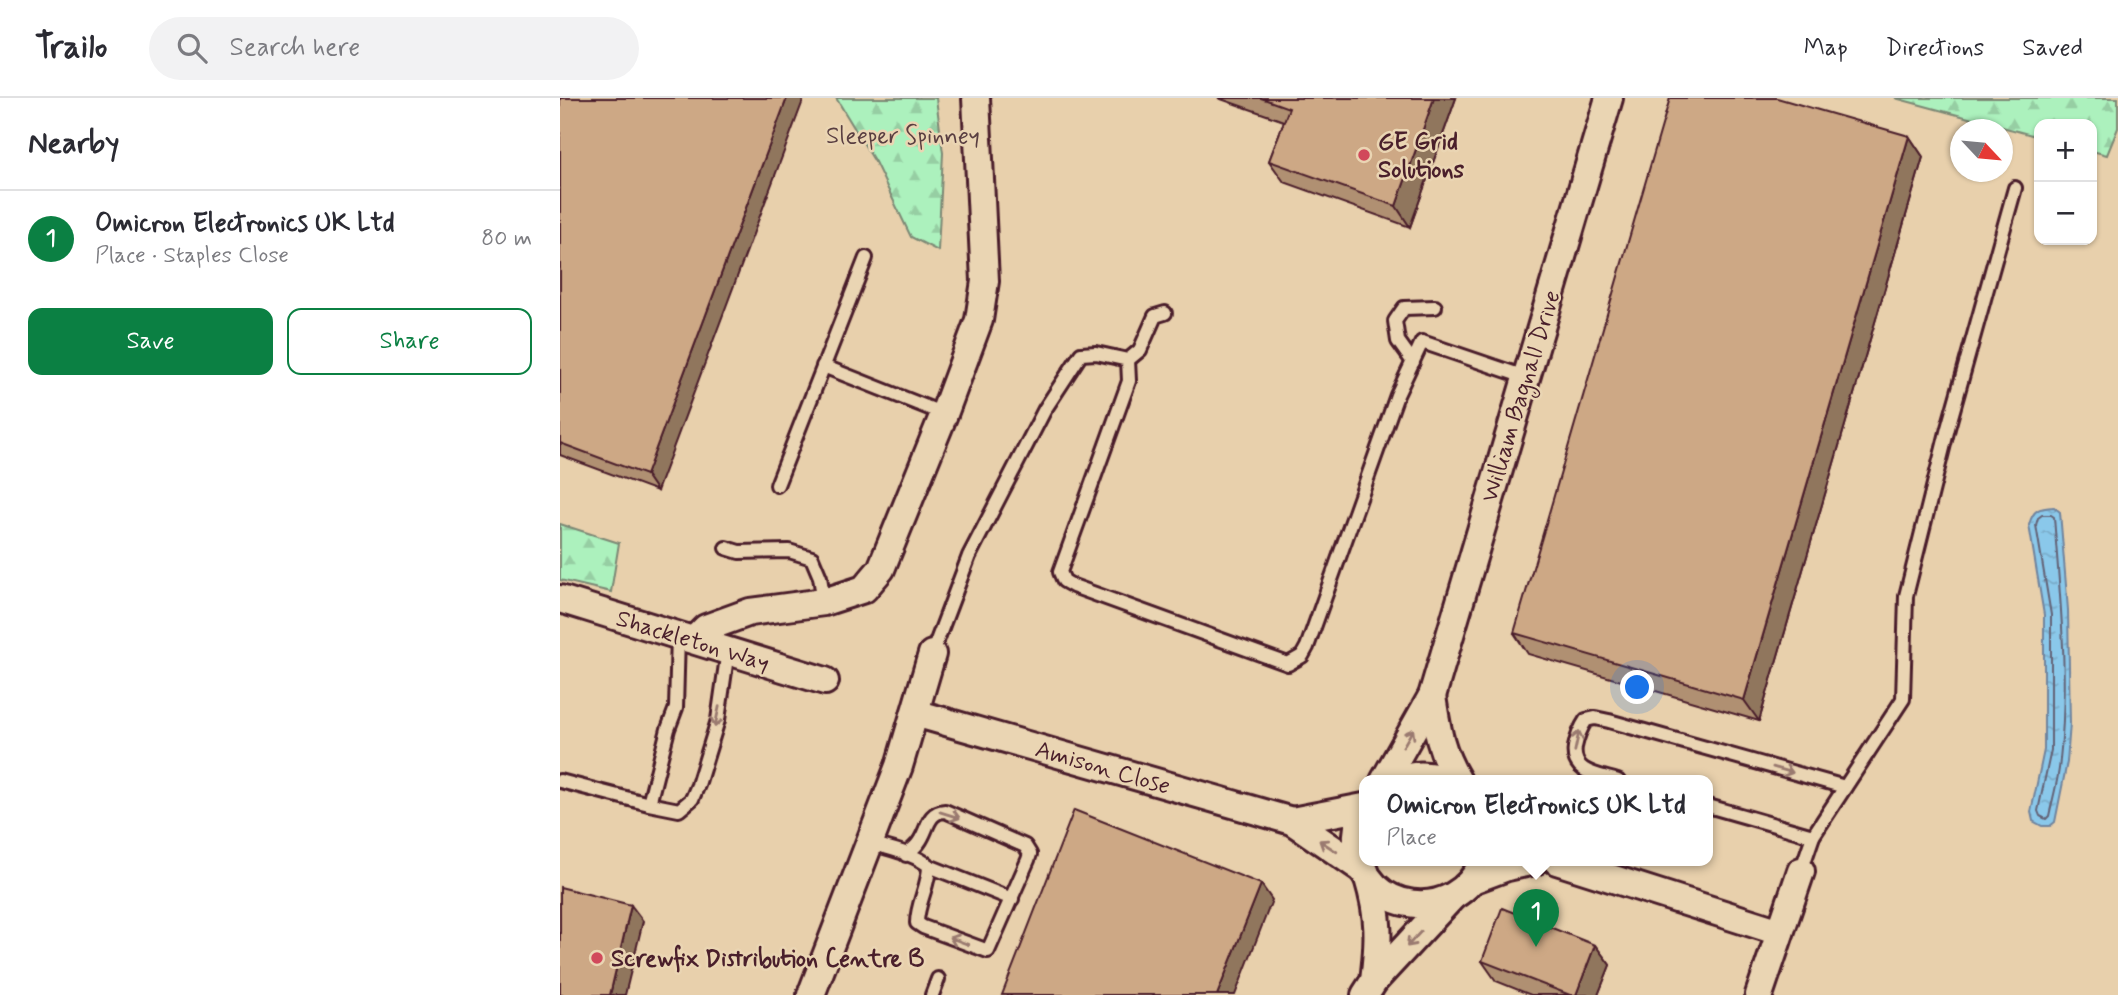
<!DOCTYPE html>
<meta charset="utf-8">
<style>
body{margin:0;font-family:Mynerve,sans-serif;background:#f2f2f3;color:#2b2b33}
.controls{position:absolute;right:21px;top:21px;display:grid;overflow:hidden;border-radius:14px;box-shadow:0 2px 5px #0004}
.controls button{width:63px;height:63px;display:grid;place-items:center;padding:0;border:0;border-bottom:2px solid #e1e1e2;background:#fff;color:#2b2b33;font:35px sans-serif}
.compass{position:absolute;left:1390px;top:21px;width:63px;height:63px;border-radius:50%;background:#fff;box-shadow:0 2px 5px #0004;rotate:116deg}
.you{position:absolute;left:1078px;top:590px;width:24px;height:24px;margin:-18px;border:5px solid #fff;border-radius:50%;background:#1a73e8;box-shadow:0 0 0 10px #1a73e833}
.badge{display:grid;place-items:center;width:46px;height:46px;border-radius:50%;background:#0b8043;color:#fff;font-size:23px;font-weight:700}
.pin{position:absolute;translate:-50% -58px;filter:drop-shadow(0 2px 4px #0008)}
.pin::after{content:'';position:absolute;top:37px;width:24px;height:21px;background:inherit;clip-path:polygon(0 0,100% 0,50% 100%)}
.popup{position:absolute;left:799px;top:677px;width:354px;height:91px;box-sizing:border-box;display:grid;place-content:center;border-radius:14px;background:#fff;filter:drop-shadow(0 2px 5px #0005);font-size:23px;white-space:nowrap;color:#7c7c81}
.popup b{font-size:26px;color:#2b2b33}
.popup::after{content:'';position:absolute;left:50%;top:100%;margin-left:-14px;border:14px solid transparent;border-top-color:#fff}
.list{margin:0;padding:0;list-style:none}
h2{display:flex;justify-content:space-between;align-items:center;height:91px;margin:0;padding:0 28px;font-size:30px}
h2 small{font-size:23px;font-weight:400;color:#7c7c81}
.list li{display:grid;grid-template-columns:46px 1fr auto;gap:21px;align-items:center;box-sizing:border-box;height:98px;padding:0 28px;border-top:2px solid #e1e1e2}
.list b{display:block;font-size:26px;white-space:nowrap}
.list p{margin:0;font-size:23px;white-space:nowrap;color:#7c7c81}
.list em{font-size:23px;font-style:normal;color:#7c7c81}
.actions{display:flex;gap:14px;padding:21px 28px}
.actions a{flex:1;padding:16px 0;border:2px solid #0b8043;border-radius:14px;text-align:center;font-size:24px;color:#0b8043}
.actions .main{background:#0b8043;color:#fff}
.icon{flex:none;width:38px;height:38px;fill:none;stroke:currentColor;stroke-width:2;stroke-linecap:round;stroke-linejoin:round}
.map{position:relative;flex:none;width:1558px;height:897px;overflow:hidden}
header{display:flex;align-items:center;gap:42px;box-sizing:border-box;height:98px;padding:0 35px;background:#fff;border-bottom:2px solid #e1e1e2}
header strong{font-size:33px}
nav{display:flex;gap:38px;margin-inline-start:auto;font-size:24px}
.search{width:490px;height:63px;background:#f2f2f3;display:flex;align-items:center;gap:18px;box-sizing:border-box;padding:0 24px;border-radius:38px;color:#7c7c81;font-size:26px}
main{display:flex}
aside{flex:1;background:#fff}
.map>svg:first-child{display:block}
.forest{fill:url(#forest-firs);stroke:#7b8874;stroke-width:2}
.water{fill:url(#water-ripples);stroke:#70849e;stroke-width:2}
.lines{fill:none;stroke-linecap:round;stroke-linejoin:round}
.shore{stroke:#646377;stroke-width:2}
.lane-casing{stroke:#4a1f2b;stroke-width:18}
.street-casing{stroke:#4a1f2b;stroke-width:32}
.lane{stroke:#ead5b3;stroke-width:12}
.street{stroke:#ead5b3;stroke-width:26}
.wall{fill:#b09072;stroke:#4a1f2b;stroke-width:2}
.shaded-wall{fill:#90765d;stroke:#4a1f2b;stroke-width:2}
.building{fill:#cda885;stroke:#4a1f2b;stroke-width:2}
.oneway{stroke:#9a7a6f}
.poi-dot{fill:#d1495b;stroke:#ead5b3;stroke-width:2.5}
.labels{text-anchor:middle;stroke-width:5;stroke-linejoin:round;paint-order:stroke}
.park-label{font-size:24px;fill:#593e41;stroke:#ead5b3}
.poi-label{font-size:24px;font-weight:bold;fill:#4a1f2b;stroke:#ead5b3;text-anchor:start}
.street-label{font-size:24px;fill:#4a1f2b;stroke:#ead5b3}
</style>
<header>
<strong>Trailo</strong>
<div class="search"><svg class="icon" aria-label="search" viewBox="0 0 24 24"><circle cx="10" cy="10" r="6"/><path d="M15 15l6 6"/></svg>Search here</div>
<nav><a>Map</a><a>Directions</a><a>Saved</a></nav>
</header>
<main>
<aside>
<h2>Nearby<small></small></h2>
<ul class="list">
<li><span class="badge">1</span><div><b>Omicron Electronics UK Ltd</b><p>Place · Staples Close</p></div><em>80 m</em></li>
</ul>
<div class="actions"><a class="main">Save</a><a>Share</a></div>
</aside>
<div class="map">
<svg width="1558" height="897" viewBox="0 0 1558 897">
<defs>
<pattern id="forest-firs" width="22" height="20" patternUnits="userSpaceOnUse" patternTransform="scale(1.75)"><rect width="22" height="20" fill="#acf1bd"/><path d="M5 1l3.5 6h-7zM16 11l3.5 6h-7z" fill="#96cea3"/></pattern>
<pattern id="water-ripples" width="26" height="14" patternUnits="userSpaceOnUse" patternTransform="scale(1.75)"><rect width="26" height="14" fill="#8ac8ea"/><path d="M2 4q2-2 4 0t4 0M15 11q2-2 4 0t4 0" fill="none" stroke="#79abc9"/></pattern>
</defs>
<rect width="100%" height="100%" fill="#e8d0ac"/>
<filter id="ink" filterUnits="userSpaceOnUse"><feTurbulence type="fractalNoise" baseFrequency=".0143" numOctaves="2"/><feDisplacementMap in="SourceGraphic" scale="14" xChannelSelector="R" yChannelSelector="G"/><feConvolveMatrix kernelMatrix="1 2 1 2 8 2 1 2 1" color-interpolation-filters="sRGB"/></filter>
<g filter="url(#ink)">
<!-- forest -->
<g class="forest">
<path d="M276,0H376L383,55L378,153L351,139L315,64Z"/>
<path d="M1335,0H1558V30L1547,57L1532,53V26H1479V39Z"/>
<path d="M0,426L59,445L51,494L0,482Z"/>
</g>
<!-- water -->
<path class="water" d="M1494,409L1500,414L1508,512L1510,625L1507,664L1495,724L1490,728H1482L1473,723L1471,714L1484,652V517L1469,427C1473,411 1479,410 1494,409Z"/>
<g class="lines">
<!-- shore -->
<path class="shore" d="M1482,417H1491L1494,419C1500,499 1509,581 1500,661C1499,680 1493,699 1489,718L1486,721L1480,718L1478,713L1491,652V517L1476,427L1478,420Z"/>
<defs>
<g id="lane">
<path d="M568,262L580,252L595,218L605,215"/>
<path d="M853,264L838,243L835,223L844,210L875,209"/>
<path d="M263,268L384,316"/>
<path d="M217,387L306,160"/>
<path d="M166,450L179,454L229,453L252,460L260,479L264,504"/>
<path d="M118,537L116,610L108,631L89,706L119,712L132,701L138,687L158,622L168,552"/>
<path d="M372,556L409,458L485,311L521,256L536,255L568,262L569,283L500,474L504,483L513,488L728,566L742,558L747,549L837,297L862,244L965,279"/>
<path d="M0,683L89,706"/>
<path d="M1058,683C1038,677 1011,675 1015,649C1017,639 1020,631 1026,622L1035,620L1049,623L1285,689"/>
<path d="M1148,708L1253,738"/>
<path d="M311,745C329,751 354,755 369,768C369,788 357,805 357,825L363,829L428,853L468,762L470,756L465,748L385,713C367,714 368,732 359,744C356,749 350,753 346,757"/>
<path d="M369,768L452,801"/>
<path d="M1241,773L1253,738L1343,601L1346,498L1388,330L1455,90"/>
<path d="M372,897L378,881"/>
</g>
<g id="street">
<path d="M0,501L265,583"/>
<path d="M134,542L146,530L190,514L264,504L304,491L321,471L384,316L419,222L425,183L416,0"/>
<path d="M872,598C877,631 880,653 898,683"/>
<path d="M355,615L732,723L805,773"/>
<path d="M824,683L872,598L1049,0"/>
<path d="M836,683C854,675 870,676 888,683"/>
<path d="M804,711C798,723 796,734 797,747C802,817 897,828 923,763"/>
<path d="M732,723L804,709"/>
<path d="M997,763L1220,834"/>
<path d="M808,780C820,820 819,842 814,883"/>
<path d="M912,782L947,769L975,763"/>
<path d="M251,897L339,668L372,556"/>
<path d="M805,897L814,883L892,799"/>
<path d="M1199,897L1241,773"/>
</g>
</defs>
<!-- lane casing -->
<use href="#lane" class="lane-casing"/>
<!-- street casing -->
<use href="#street" class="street-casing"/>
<!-- lane -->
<use href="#lane" class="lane"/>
<!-- street -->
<use href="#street" class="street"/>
</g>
<!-- wall -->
<g class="wall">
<path d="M0,0L97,393L0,357Z"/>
<path d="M658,0H896L850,129L724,84L709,63L724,23Z"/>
<path d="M1349,38L1363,59L1199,623L968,556L954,535Z"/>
<path d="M1035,847L1050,867L1038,897H971L936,883L922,863Z"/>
</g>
<!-- shaded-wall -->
<g class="shaded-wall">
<path d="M227,0H244L97,393L86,377Z"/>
<path d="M874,0H896L850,129L836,108Z"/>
<path d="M1349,38L1363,59L1199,623L1184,602Z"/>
<path d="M701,786L712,802L675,897H657Z"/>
<path d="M71,807L83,823L65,897H50Z"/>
<path d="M1035,847L1050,867L1038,897H1016Z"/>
</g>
<!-- building -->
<g class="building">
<path d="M0,0H227L86,377L0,345Z"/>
<path d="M701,0H874L836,108L709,63L729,10Z"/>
<path d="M1110,0H1217L1349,38L1184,602L954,535Z"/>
<path d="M514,712L701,786L657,897H442Z"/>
<path d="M0,789L71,807L50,897H0Z"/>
<path d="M942,810L1035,847L1016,897H1010L922,863Z"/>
</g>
<!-- one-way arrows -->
<defs><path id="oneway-shaft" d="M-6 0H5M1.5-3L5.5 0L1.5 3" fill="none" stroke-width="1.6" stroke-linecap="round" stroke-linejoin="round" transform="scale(1.75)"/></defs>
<g class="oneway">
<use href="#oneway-shaft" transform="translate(157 619) rotate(102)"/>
<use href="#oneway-shaft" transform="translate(848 640) rotate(-60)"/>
<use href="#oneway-shaft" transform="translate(1017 643) rotate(-78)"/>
<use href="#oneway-shaft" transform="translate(1223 672) rotate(16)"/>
<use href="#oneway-shaft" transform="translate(390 717) rotate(17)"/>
<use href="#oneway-shaft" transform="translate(768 748) rotate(-147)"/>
<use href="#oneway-shaft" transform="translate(854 841) rotate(133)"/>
<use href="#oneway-shaft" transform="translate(399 843) rotate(-159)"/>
</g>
</g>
<!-- markers -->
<g class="poi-dot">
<circle cx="804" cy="57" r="7"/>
<circle cx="37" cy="860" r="7"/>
</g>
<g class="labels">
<!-- park labels -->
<g class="park-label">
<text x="343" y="45">Sleeper Spinney</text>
</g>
<!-- poi labels -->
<g class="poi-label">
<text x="818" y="51">GE Grid<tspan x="818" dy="28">Solutions</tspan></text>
<text x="51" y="868">Screwfix Distribution Centre B</text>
</g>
<!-- street labels -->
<g class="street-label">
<text transform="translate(960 298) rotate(-73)" y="8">William Bagnall Drive</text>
<text transform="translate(133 542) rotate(17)" y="8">Shackleton Way</text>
<text transform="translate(543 669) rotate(16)" y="8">Amison Close</text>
</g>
</g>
</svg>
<div class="controls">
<button>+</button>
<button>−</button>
</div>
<svg class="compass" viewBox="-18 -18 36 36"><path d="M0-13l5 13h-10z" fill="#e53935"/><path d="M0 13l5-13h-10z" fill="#7c7c81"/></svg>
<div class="you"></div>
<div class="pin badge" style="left:976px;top:849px">1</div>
<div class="popup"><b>Omicron Electronics UK Ltd</b>Place</div>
</div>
</main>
